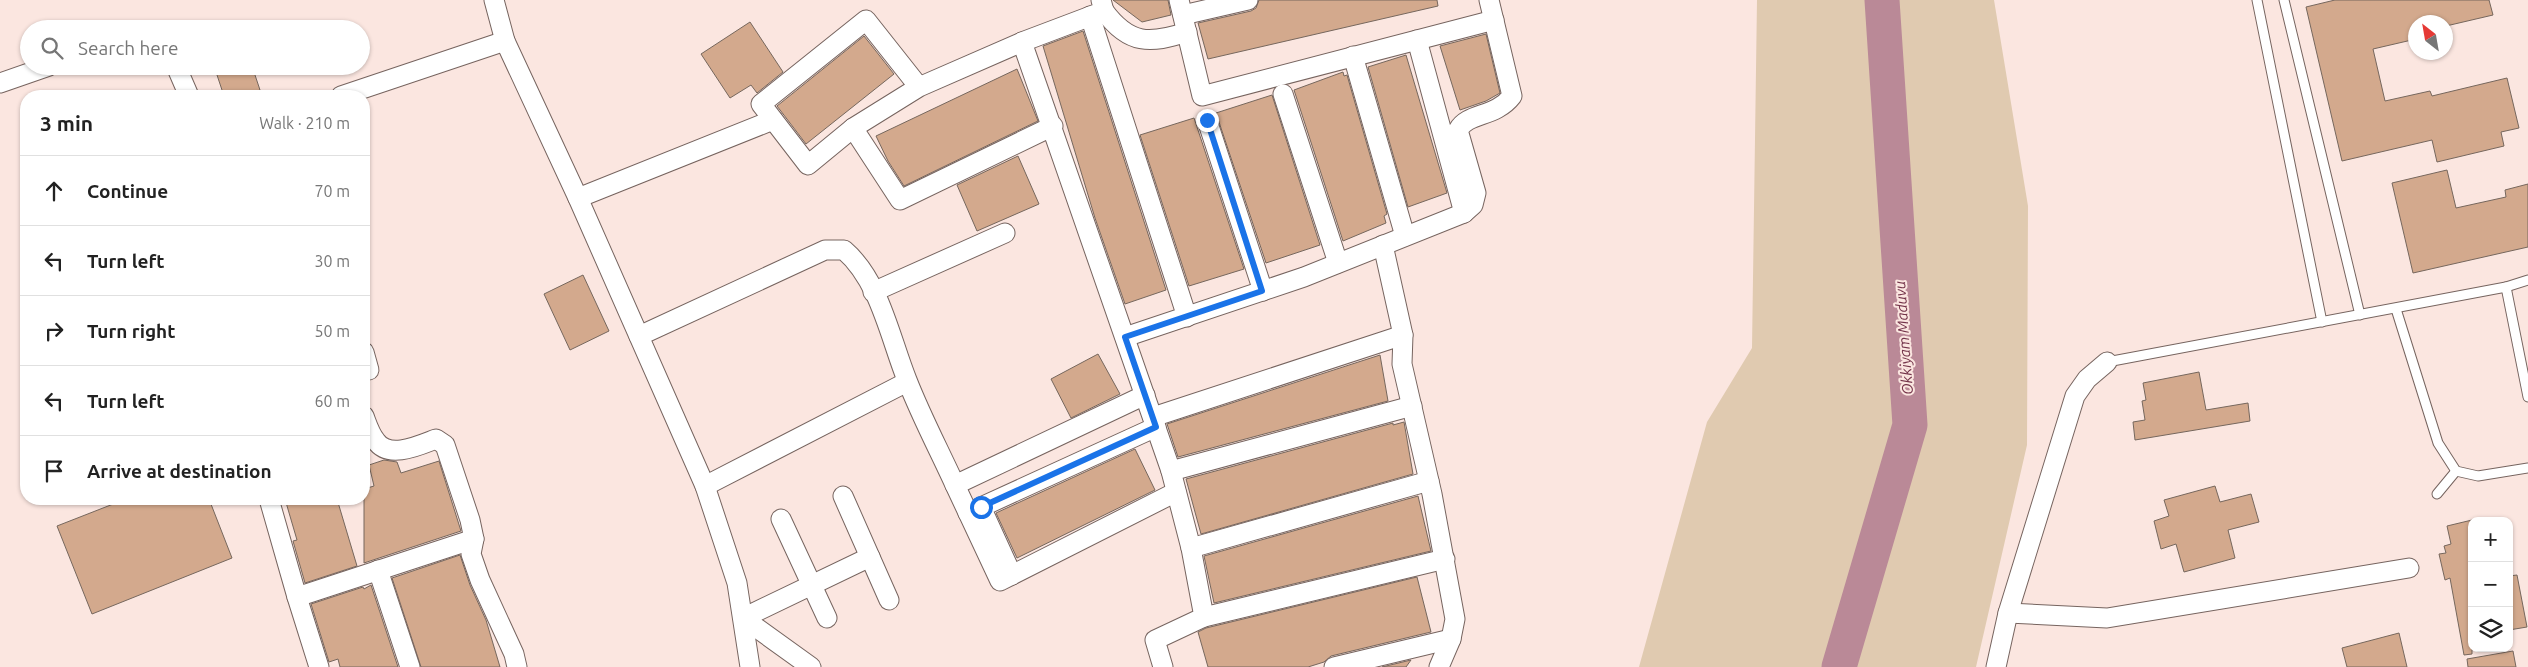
<!DOCTYPE html>
<meta charset="utf-8">
<style>
body{margin:0;font-family:Ubuntu,sans-serif;background:#f6f6f6;color:#222}
.controls{position:absolute;right:15px;bottom:15px;display:grid;overflow:hidden;border-radius:10px;box-shadow:0 1px 4px #0004}
.controls button{width:45px;height:45px;display:grid;place-items:center;padding:0;border:0;border-bottom:1px solid #e0e0e0;background:#fff;color:#222;font:25px sans-serif}
.compass{position:absolute;left:2408px;top:15px;width:45px;height:45px;border-radius:50%;background:#fff;box-shadow:0 1px 4px #0004;rotate:329deg}
.stop{position:absolute;width:15px;height:15px;margin:-11px;border:4px solid #1a73e8;border-radius:50%;background:#fff}
.stop.end{background:#1a73e8;border-color:#fff;box-shadow:0 1px 5px #0008}
.list{margin:0;padding:0;list-style:none}
h2{display:flex;justify-content:space-between;align-items:center;height:65px;margin:0;padding:0 20px;font-size:21px}
h2 small{font-size:16px;font-weight:400;color:#767676}
.list li{display:grid;grid-template-columns:32px 1fr auto;gap:15px;align-items:center;box-sizing:border-box;height:70px;padding:0 20px;border-top:1px solid #e0e0e0}
.list b{display:block;font-size:19px;white-space:nowrap}
.list em{font-size:16px;font-style:normal;color:#767676}
.icon{flex:none;width:28px;height:28px;fill:none;stroke:currentColor;stroke-width:2;stroke-linecap:round;stroke-linejoin:round}
.map{position:relative;flex:none;width:2528px;height:667px;overflow:hidden}
.search{position:absolute;background:#fff;box-shadow:0 1px 4px #0004;left:20px;top:20px;width:350px;height:55px;display:flex;align-items:center;gap:12px;box-sizing:border-box;padding:0 18px;border-radius:28px;color:#767676;font-size:19px}
.panel{position:absolute;background:#fff;box-shadow:0 1px 4px #0004;left:20px;top:90px;width:350px;height:415px;border-radius:20px}
.map>svg:first-child{display:block}
.green{fill:#e0cab0}
.lines{fill:none;stroke-linecap:round;stroke-linejoin:round}
.river{stroke:#ba8997;stroke-width:35}
.building{fill:#d3a98d;stroke:#76675d}
.service-casing{stroke:#76645f;stroke-width:11}
.minor-casing{stroke:#76645f;stroke-width:21}
.service{stroke:#fff;stroke-width:9}
.minor{stroke:#fff;stroke-width:19}
.route{stroke:#1a73e8;stroke-width:6}
.labels{text-anchor:middle;stroke-width:4;stroke-linejoin:round;paint-order:stroke}
.water-label{font-size:15px;font-style:italic;fill:#74344a;stroke:#fbe6e0}
</style>
<div class="map">
<svg width="2528" height="667" viewBox="0 0 2528 667">
<rect width="100%" height="100%" fill="#fbe6e0"/>
<!-- green -->
<path class="green" d="M1757,0H1994L2028,206L2027,445L1976,667H1639L1707,422L1752,348Z"/>
<g class="lines">
<!-- river -->
<path class="river" d="M1839,667L1910,425L1882,0"/>
</g>
<!-- building -->
<g class="building">
<path d="M1113,0H1168L1171,15L1142,22Z"/>
<path d="M1259,0H1437L1438,6L1208,59L1198,23L1251,11L1256,8Z"/>
<path d="M2335,0H2489L2493,15L2446,26V22H2416V39L2373,49L2385,101L2430,91L2432,96L2507,78L2519,128L2501,132L2504,146L2437,162L2432,140L2342,161L2306,7Z"/>
<path d="M750,22L783,72L757,93L751,85L730,98L701,54Z"/>
<path d="M1083,31L1166,290L1125,304L1095,218L1043,46Z"/>
<path d="M1486,34L1500,93L1486,101L1460,110L1440,46Z"/>
<path d="M864,36L894,74L806,144L777,106Z"/>
<path d="M1406,55L1447,193L1408,207L1368,67Z"/>
<path d="M214,66H252L260,90L240,96H224Z"/>
<path d="M1017,69L1038,121L904,186L888,161L876,136Z"/>
<path d="M1343,72L1344,76L1347,75L1387,214L1384,216L1386,223L1343,241L1294,90Z"/>
<path d="M1272,95L1320,245L1266,263L1216,113Z"/>
<path d="M1194,118L1244,269L1189,286L1140,135Z"/>
<path d="M1018,156L1039,204L977,231L957,185Z"/>
<path d="M2447,170L2456,208L2506,197L2505,190L2528,184V247L2413,273L2392,183Z"/>
<path d="M583,275L609,331L570,350L544,294Z"/>
<path d="M1098,354L1120,394L1071,418L1051,379Z"/>
<path d="M1380,355L1388,401L1178,457L1167,424Z"/>
<path d="M2199,372L2206,410L2248,403L2250,421L2135,440L2133,422L2145,420L2142,401L2146,400L2143,383Z"/>
<path d="M1404,422L1413,474L1201,534L1186,479L1393,423V425Z"/>
<path d="M1135,449L1155,490L1017,558L996,513Z"/>
<path d="M384,460L397,462L401,473L439,461L461,531L364,563V489L374,486L369,465Z"/>
<path d="M2215,486L2220,502L2251,494L2259,522L2228,530L2235,558L2184,572L2176,544L2161,549L2154,521L2169,516L2164,500Z"/>
<path d="M1418,496L1431,551L1214,603L1204,556Z"/>
<path d="M126,499H209L232,558L92,614L57,526Z"/>
<path d="M285,499H337L357,566L305,583L293,541L297,540Z"/>
<path d="M2472,520V654L2464,655L2450,578L2445,580L2439,554L2446,553L2444,546L2451,544L2447,526Z"/>
<path d="M460,555L470,585L486,620L500,667H421L392,578Z"/>
<path d="M2517,575L2527,627L2509,630V576Z"/>
<path d="M1417,577L1431,632L1331,656L1324,662L1308,667H1208L1198,632L1206,628Z"/>
<path d="M371,585L398,667H340L338,659L329,662L311,604L363,587L364,589Z"/>
<path d="M2399,633L2407,667H2347L2342,648Z"/>
<path d="M2513,651L2516,667H2468L2467,659Z"/>
<path d="M1411,660L1406,667H1382Z"/>
</g>
<g class="lines">
<defs>
<g id="service">
<path d="M2257,0L2322,322"/>
<path d="M2284,0L2360,315"/>
<path d="M2506,287L2528,280"/>
<path d="M2396,309L2438,443L2456,471L2478,476L2528,468"/>
<path d="M2107,362L2506,287L2528,397"/>
<path d="M2437,494L2456,471"/>
</g>
<g id="minor">
<path d="M494,0L505,41"/>
<path d="M1179,0L1202,96L1494,20"/>
<path d="M1104,11C1129,45 1150,44 1187,32"/>
<path d="M1183,15L1248,0"/>
<path d="M1090,16L1187,317"/>
<path d="M1417,40L1464,213"/>
<path d="M1022,42L1104,11L1101,0"/>
<path d="M1353,56L1405,236"/>
<path d="M176,66L189,96"/>
<path d="M0,83L49,66"/>
<path d="M919,87L853,128L808,165L761,104L866,20L919,87L1022,42L1171,471L1191,548L1204,617L1155,640L1163,667"/>
<path d="M1283,94L1338,263"/>
<path d="M341,96L505,41L578,198L705,486L737,583L750,667"/>
<path d="M1207,120L1263,291"/>
<path d="M853,128L900,200L1053,126"/>
<path d="M578,198L773,120"/>
<path d="M1383,245L1403,335L1402,364L1432,494L1455,619L1451,639L1439,667"/>
<path d="M873,292L1005,233"/>
<path d="M639,336L825,250H844C880,281 890,338 907,380C921,416 939,450 955,485L1145,395"/>
<path d="M1125,337L1304,277L1464,213L1473,205L1476,193L1458,130C1468,112 1495,118 1512,96L1489,0"/>
<path d="M364,352L369,370"/>
<path d="M364,416C367,424 370,434 376,441C389,460 420,445 436,439L445,445L470,520L474,539L471,554L480,580L514,654L517,667"/>
<path d="M1153,417L1403,335"/>
<path d="M1171,471L1412,406"/>
<path d="M955,485L1000,581L1176,492"/>
<path d="M705,486L907,382"/>
<path d="M843,496L889,600"/>
<path d="M269,499L297,597L474,539"/>
<path d="M981,507L1012,575"/>
<path d="M968,513L1156,427"/>
<path d="M781,519L827,618"/>
<path d="M1191,548L1429,481"/>
<path d="M378,570L410,667"/>
<path d="M297,597L319,667"/>
<path d="M2008,613L2107,618L2409,568"/>
<path d="M1204,617L1445,559"/>
<path d="M811,667L743,618L870,557"/>
<path d="M1334,667L1451,639"/>
<path d="M1996,667L2008,613L2075,396L2087,379L2107,362"/>
</g>
</defs>
<!-- service casing -->
<use href="#service" class="service-casing"/>
<!-- minor casing -->
<use href="#minor" class="minor-casing"/>
<!-- service -->
<use href="#service" class="service"/>
<!-- minor -->
<use href="#minor" class="minor"/>
</g>
<g class="lines">
<!-- route -->
<path class="route" d="M981,507L1156,427L1125,337L1262,291L1207,120"/>
</g>
<g class="labels">
<!-- water labels -->
<g class="water-label">
<text transform="translate(1904 338) rotate(-94)" y="5">Okkiyam Maduvu</text>
</g>
</g>
</svg>
<div class="controls">
<button>+</button>
<button>−</button>
<button><svg class="icon" aria-label="layers" viewBox="0 0 24 24"><path d="M12 4l9 5-9 5-9-5zM3 14l9 5 9-5"/></svg></button>
</div>
<svg class="compass" viewBox="-18 -18 36 36"><path d="M0-13l5 13h-10z" fill="#e53935"/><path d="M0 13l5-13h-10z" fill="#767676"/></svg>
<div class="stop" style="left:981px;top:507px"></div>
<div class="stop end" style="left:1207px;top:120px"></div>
<div class="search"><svg class="icon" aria-label="search" viewBox="0 0 24 24"><circle cx="10" cy="10" r="6"/><path d="M15 15l6 6"/></svg>Search here</div>
<section class="panel">
<h2>3 min<small>Walk · 210 m</small></h2>
<ul class="list">
<li><svg class="icon" aria-label="ahead" viewBox="0 0 24 24"><path d="M12 20V5M6 11l6-6 6 6"/></svg><div><b>Continue</b></div><em>70 m</em></li>
<li><svg class="icon" aria-label="left" viewBox="0 0 24 24"><path d="M17 20v-9H6M10 6l-5 5 5 5"/></svg><div><b>Turn left</b></div><em>30 m</em></li>
<li><svg class="icon" aria-label="right" viewBox="0 0 24 24"><path d="M7 20v-9h11M14 6l5 5-5 5"/></svg><div><b>Turn right</b></div><em>50 m</em></li>
<li><svg class="icon" aria-label="left" viewBox="0 0 24 24"><path d="M17 20v-9H6M10 6l-5 5 5 5"/></svg><div><b>Turn left</b></div><em>60 m</em></li>
<li><svg class="icon" aria-label="arrive" viewBox="0 0 24 24"><path d="M6 21V4h12l-3 4 3 4H6"/></svg><div><b>Arrive at destination</b></div></li>
</ul>
</section>
</div>
